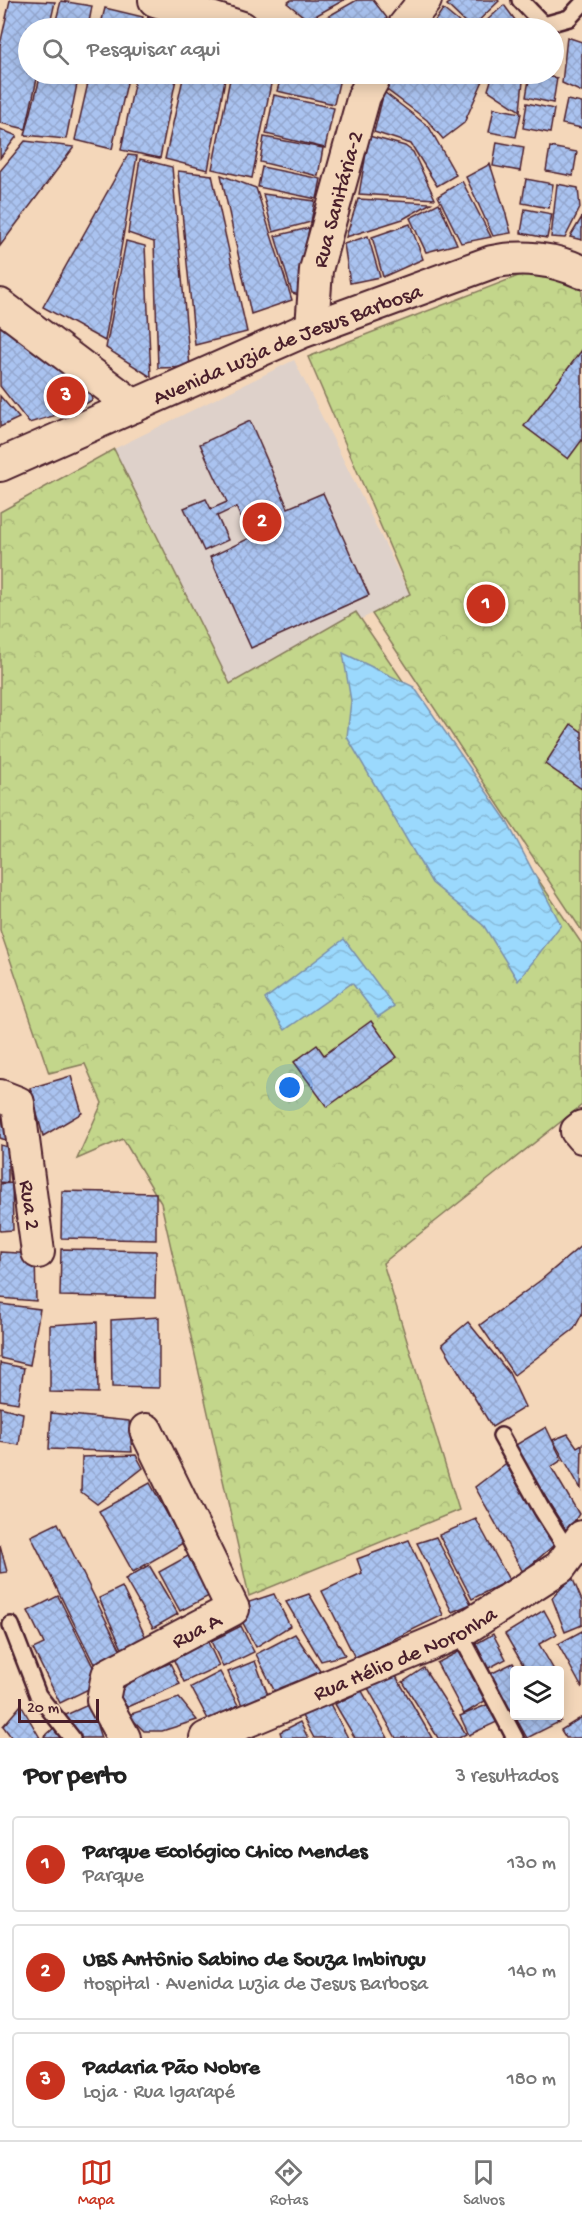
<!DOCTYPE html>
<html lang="pt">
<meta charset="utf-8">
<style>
body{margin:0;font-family:"Gochi Hand",sans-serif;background:#f2f2f2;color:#222}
.controls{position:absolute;right:18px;bottom:18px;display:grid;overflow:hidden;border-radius:6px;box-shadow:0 3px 15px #0003}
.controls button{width:54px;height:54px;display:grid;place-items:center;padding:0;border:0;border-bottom:2px solid #e0e0e0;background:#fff;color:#222;font:30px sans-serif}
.scale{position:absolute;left:18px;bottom:15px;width:81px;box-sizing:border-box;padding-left:6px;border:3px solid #4a1f2b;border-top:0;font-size:16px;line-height:21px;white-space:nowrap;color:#4a1f2b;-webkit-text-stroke:4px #f4d7ba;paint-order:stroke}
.you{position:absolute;left:290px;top:1088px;width:21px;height:21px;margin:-15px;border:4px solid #fff;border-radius:50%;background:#1a73e8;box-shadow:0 0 0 9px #1a73e833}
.badge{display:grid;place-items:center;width:39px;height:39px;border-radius:50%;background:#c8321e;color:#fff;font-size:20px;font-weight:700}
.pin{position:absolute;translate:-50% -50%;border:3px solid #fff;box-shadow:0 2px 6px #0006}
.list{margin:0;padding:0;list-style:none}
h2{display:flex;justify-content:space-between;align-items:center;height:78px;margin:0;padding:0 24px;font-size:26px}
h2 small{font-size:20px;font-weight:400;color:#767676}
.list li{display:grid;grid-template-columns:39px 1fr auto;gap:18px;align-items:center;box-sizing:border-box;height:96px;margin:0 12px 12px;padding:0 12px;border:2px solid #e0e0e0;border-radius:6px}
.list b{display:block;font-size:22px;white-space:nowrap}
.list p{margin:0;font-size:20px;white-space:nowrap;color:#767676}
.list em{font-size:20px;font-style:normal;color:#767676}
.icon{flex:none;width:33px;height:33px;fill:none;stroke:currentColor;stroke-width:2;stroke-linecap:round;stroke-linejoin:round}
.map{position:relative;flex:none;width:582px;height:1738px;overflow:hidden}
.search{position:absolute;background:#fff;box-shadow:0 3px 15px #0003;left:18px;right:18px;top:18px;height:66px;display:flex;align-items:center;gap:15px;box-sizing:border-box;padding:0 21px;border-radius:33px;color:#767676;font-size:22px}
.sheet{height:402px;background:#fff}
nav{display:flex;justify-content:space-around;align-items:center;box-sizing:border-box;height:84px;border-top:2px solid #e0e0e0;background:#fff;font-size:16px;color:#767676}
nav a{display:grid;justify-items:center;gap:3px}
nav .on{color:#c8321e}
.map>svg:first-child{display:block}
.built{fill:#ded1ca}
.forest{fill:url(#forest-crowns);stroke:#867a5b;stroke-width:1.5}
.water{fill:url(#water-waves);stroke:#7b8fa9;stroke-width:1.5}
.building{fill:url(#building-cross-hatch);stroke:#4a1f2b;stroke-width:1.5}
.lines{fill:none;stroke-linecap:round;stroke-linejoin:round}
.lane-casing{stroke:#4a1f2b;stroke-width:20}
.street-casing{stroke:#4a1f2b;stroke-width:36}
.lane{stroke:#f4d7ba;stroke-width:15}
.street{stroke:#f4d7ba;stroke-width:32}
.labels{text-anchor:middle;stroke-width:4.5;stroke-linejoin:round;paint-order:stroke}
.street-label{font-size:22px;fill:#4a1f2b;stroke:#f4d7ba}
</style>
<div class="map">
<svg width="582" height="1738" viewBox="0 0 582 1738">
<defs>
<pattern id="forest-crowns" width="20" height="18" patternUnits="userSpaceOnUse" patternTransform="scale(1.5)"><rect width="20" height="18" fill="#c3d68b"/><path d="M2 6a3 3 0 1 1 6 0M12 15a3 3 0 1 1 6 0" fill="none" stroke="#a9b778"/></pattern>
<pattern id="water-waves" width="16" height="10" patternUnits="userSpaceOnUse" patternTransform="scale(1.5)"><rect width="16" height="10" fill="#9bd9fd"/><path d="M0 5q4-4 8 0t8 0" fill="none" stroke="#87bad9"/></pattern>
<pattern id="building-cross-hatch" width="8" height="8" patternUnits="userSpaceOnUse" patternTransform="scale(1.5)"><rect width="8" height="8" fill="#aac3f0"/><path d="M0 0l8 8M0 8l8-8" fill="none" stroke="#94a7ce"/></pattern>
</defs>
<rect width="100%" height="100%" fill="#f4d7ba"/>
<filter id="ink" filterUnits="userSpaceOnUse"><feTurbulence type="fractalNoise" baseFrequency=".0167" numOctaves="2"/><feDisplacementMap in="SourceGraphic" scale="12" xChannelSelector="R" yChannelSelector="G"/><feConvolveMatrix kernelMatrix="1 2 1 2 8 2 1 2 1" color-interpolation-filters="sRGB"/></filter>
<g filter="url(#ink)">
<!-- built -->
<path class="built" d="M294,360L410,595L230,684L114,449Z"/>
<!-- forest -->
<g class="forest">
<path d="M526,273H561L582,286V931L372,614L410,594L308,357Z"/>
<path d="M114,449L230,684L356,612L582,944V1105L383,1263L459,1510L249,1596L161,1203L123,1139L77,1159L102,1103L85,1064L49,1073L0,930V512Z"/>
</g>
<!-- water -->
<g class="water">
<path d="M343,653L414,687L506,820L561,925L518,981L484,926L432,883L347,737L351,701Z"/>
<path d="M344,939L394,1006L378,1017L352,983L285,1030L265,999Z"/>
</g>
<!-- building -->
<g class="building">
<path d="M10,0L55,2L49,28H28V74H38L26,129L0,123V45Z"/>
<path d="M291,0H344L308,20L287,3Z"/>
<path d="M357,0H373L387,18L378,28H318L311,26Z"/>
<path d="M452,0H498L499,1L471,28L447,5Z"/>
<path d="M61,1L92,6L88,28H54Z"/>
<path d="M504,5L521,28H488L484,23Z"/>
<path d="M105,8L143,17L140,28H100Z"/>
<path d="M443,9L466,28H430Z"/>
<path d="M148,17L187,25V28H145Z"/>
<path d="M567,37L582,42V92L562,83Z"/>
<path d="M41,74H79L66,139L25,135Z"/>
<path d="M90,74H129L112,149L75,140Z"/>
<path d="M136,74H177L160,158L121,150Z"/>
<path d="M184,74H226L208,170L165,159Z"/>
<path d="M231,74H273L252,178L212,169Z"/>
<path d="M282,74H341L334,104L277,91Z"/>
<path d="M392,74H486L464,123L443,139L427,120L383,87Z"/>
<path d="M493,74H529L523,81L520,111L488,90Z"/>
<path d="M530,74L557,78L553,103L526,97Z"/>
<path d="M384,92L429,127L456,175L437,186L411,144L374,132Z"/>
<path d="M274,95L334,108L325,148L266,134Z"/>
<path d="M567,100L582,103V128L562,124Z"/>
<path d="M527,103L554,109L550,133L523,128Z"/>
<path d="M494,108L521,113L516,137L489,132Z"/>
<path d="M0,129L17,136L0,158Z"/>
<path d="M369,136L405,146L413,152L435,199L359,194Z"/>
<path d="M264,137L323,148L318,176L260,162Z"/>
<path d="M25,141L74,147L0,246V171Z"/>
<path d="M497,142L524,147L520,171L493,166Z"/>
<path d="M550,147L577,152L573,176L546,171Z"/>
<path d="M128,155L137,156L105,341L43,307Z"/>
<path d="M140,159L172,167L190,367L158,368L154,242L128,233Z"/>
<path d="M490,164L505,211L511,233L493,236L466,177Z"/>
<path d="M262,167L321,179L317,199L258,187Z"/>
<path d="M178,171L212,175L247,332L195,345Z"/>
<path d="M221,175L256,188L292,300L251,314Z"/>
<path d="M526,179L553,184L549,208L522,203Z"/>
<path d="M462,181L491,237L461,243L438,196Z"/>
<path d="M557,184L578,188L580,208L565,238L551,237Z"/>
<path d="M263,194L315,201L311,222L273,232Z"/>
<path d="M358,199L431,203L403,219L346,237Z"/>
<path d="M439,203L457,244L426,252L410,218Z"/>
<path d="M525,209L552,214L547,238L521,233Z"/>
<path d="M582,217V240L570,237Z"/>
<path d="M410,224L423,259L383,277L372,237Z"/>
<path d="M309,228L299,295L292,293L275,236Z"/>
<path d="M368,236L380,277L350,283L344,244Z"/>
<path d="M126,241L145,246L151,377L106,348Z"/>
<path d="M0,325L90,389L92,400L77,409L29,423L0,386Z"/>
<path d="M582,350V440L568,459L524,426Z"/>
<path d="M0,396L19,418L0,427Z"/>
<path d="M250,421L288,508L323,493L369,595L251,648L210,557L250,538L236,507L217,516L228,540L204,551L184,508L206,499L211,509L227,502L200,444Z"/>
<path d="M571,724L582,732V789L545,764Z"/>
<path d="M371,1021L397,1057L327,1107L294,1062L317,1045L324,1055Z"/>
<path d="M71,1076L82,1113L43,1136L30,1088Z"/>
<path d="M0,1114L8,1141L0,1138Z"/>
<path d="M0,1145L8,1147V1183L0,1182Z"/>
<path d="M12,1183L13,1230L0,1231V1184Z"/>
<path d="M62,1191L156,1193V1240L61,1238Z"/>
<path d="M582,1245V1314L574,1329L514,1375L480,1325L541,1280Z"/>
<path d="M61,1249L156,1251L155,1298L60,1296Z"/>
<path d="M0,1252L35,1254L36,1301L0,1298Z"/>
<path d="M0,1304L40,1309L30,1365L0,1358Z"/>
<path d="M159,1317V1388L112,1387L111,1320Z"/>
<path d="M97,1322L98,1393L50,1392V1325Z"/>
<path d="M468,1322L509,1373L525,1407L492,1427L442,1344Z"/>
<path d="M0,1363L24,1368L18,1403L0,1400Z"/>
<path d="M0,1407L23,1413L19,1445L0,1442Z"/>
<path d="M51,1413L129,1421L132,1452L49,1449Z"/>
<path d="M546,1427L562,1460L551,1467L579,1514L567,1532L514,1446Z"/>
<path d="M568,1434L577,1447L582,1444L581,1489L553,1440Z"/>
<path d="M136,1455L143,1468L97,1504L81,1492L82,1457Z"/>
<path d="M509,1461L555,1544L523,1572L475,1487Z"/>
<path d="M150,1483L183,1543L133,1572L99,1511Z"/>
<path d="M476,1519L509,1580L472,1599L439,1535Z"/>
<path d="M58,1523L122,1653L95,1666L31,1536Z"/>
<path d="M436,1537L471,1604L452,1612L417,1543Z"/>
<path d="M409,1540L443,1615L355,1658L322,1591L362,1573L357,1559Z"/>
<path d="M0,1545L7,1572L0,1573Z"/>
<path d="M188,1556L209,1596L180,1611L159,1572Z"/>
<path d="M149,1565L178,1614L153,1628L125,1579Z"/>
<path d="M572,1577L582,1601V1625L565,1632L552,1598Z"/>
<path d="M122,1587L147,1640L123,1651L99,1598Z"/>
<path d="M274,1594L290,1626L256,1647L238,1614L243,1604Z"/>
<path d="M309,1594L345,1655L321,1661L286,1602Z"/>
<path d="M58,1596L101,1683L60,1703L33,1649L44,1644L28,1611Z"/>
<path d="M544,1610L557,1634L539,1644L554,1670H526L505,1634Z"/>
<path d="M241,1626L254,1652L223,1667L211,1641Z"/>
<path d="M582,1631V1688L558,1644Z"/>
<path d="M295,1634L324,1677L277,1696L256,1654Z"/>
<path d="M493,1634L506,1659L487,1669L472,1646Z"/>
<path d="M207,1640L219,1666L184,1682L172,1656Z"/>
<path d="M464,1649L488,1699L464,1714L437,1663Z"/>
<path d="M255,1661L268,1695L243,1708L228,1672Z"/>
<path d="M170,1663L180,1684L127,1707L119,1695L130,1679Z"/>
<path d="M513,1663L518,1670H514V1712L509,1715L488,1675Z"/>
<path d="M424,1668L466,1734L459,1738H438L403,1682Z"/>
<path d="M393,1671L432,1738H396L368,1688Z"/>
<path d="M220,1672L238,1705L209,1721L191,1687Z"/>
<path d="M362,1691L388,1738H355L335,1704Z"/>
<path d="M179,1698L197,1720L162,1731H144L128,1715Z"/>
<path d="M328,1700L348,1738H314L301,1714Z"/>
<path d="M90,1704L101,1738H75L57,1719Z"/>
<path d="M489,1704L497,1722L469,1735L460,1716Z"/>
<path d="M21,1705L40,1738H12L3,1726Z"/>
<path d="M525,1716H559L561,1721L527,1738L517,1720Z"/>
<path d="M582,1717V1738H566L561,1730Z"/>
<path d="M300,1722L308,1738H282L280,1732Z"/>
<path d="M57,1725L68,1738H43Z"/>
</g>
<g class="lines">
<defs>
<g id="lane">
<path d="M520,0L544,25L569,18L582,4"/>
<path d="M501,1436L542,1510L570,1554"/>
<path d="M11,1625L38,1695L72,1738"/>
<path d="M459,1632L515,1738"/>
</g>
<g id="street">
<path d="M155,0L242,28"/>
<path d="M403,28L425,0"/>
<path d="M0,305L134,406"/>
<path id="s1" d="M312,328L316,270L364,96L376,74"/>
<path id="s2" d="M0,465L301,332L492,262C521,255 555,259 582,272"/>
<path id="s3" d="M0,1096L18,1103L38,1252"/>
<path d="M582,1127L577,1131L582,1137"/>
<path id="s4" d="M124,1738L103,1700L108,1675L233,1609L146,1430"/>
<path id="s5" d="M206,1738L459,1632L560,1567L582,1537"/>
</g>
</defs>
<!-- lane casing -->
<use href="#lane" class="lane-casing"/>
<!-- street casing -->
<use href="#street" class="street-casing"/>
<!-- lane -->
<use href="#lane" class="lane"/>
<!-- street -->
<use href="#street" class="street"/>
</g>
</g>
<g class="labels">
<!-- street labels -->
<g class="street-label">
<text dy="8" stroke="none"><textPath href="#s1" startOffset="132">Rua Sanitária-2</textPath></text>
<text dy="8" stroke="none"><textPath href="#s2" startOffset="312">Avenida Luzia de Jesus Barbosa</textPath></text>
<text dy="8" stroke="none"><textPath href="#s3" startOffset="122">Rua 2</textPath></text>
<text dy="8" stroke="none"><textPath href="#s4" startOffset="168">Rua A</textPath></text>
<text dy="8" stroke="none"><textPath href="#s5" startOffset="216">Rua Hélio de Noronha</textPath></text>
</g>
</g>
</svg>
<div class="controls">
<button><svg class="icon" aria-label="layers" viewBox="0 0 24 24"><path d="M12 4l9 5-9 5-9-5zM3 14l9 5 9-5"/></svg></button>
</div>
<div class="scale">20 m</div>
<div class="you"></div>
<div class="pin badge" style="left:486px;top:604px">1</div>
<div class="pin badge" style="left:262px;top:522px">2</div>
<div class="pin badge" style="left:66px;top:396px">3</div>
<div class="search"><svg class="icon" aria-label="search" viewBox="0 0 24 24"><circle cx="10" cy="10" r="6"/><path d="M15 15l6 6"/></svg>Pesquisar aqui</div>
</div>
<section class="sheet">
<h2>Por perto<small>3 resultados</small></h2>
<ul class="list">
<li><span class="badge">1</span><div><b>Parque Ecológico Chico Mendes</b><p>Parque</p></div><em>130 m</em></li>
<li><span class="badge">2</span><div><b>UBS Antônio Sabino de Souza Imbiruçu</b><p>Hospital · Avenida Luzia de Jesus Barbosa</p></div><em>140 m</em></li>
<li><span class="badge">3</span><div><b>Padaria Pão Nobre</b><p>Loja · Rua Igarapé</p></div><em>180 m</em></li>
</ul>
</section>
<nav>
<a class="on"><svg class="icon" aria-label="map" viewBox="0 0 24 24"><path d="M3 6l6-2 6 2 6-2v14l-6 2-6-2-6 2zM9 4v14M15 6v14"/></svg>Mapa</a>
<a><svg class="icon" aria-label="directions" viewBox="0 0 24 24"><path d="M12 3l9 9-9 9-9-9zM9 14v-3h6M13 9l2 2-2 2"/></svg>Rotas</a>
<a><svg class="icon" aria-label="saved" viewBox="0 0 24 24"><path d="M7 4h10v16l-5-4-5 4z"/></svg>Salvos</a>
</nav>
